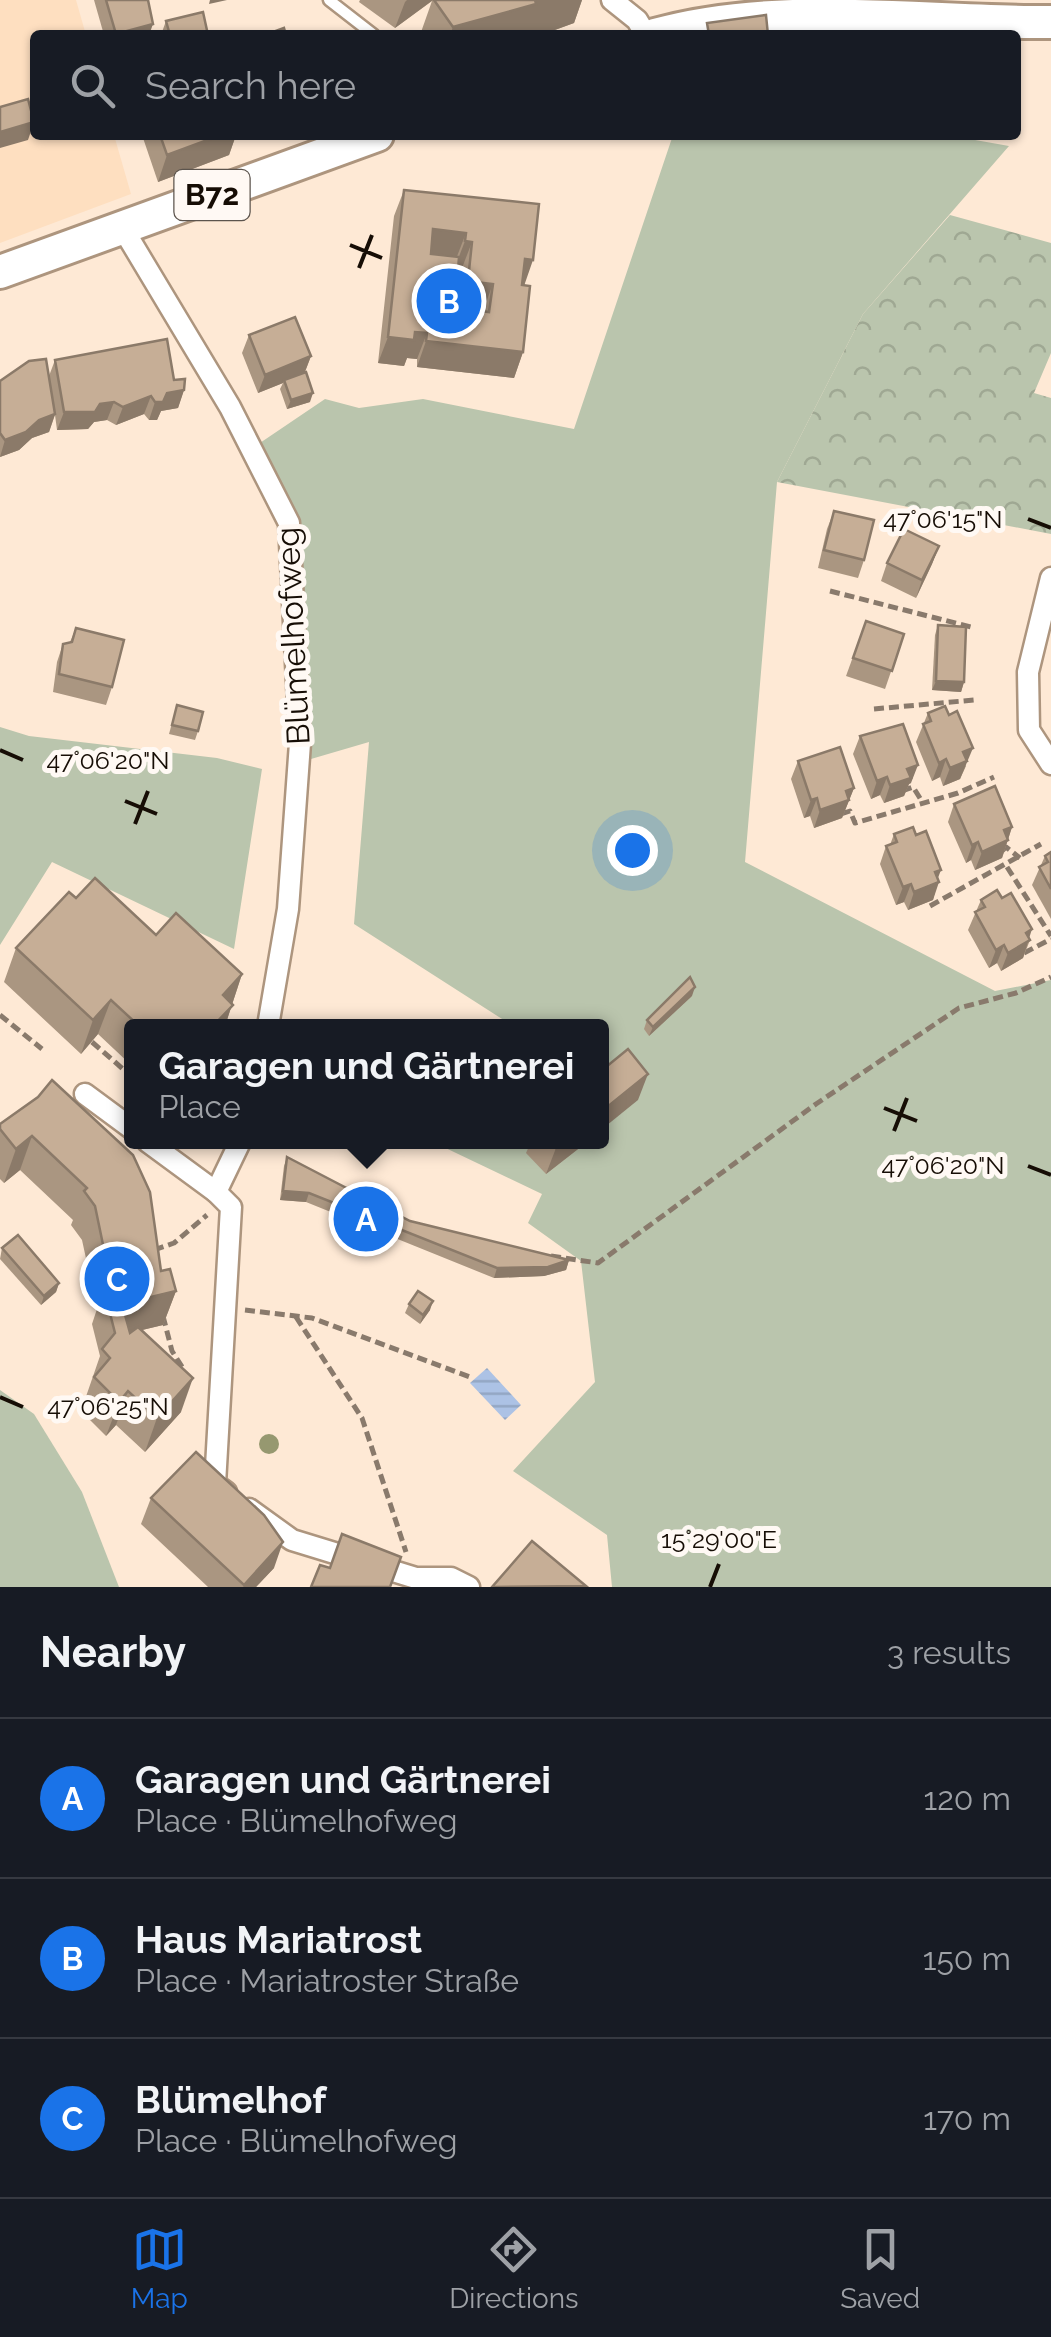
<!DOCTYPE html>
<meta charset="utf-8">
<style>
body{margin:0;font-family:Raleway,sans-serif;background:#242831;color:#f1f3f6}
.you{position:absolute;left:632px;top:850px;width:35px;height:35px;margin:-25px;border:8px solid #fff;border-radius:50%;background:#1a73e8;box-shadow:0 0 0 15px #1a73e833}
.badge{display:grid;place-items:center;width:65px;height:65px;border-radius:50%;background:#1a73e8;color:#fff;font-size:32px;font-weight:700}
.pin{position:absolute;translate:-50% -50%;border:5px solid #fff;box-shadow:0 2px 10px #0006}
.popup{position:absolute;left:124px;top:1019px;width:485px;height:130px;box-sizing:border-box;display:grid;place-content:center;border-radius:10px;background:#171b24;filter:drop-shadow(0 2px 8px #0005);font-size:32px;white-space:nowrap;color:#9ea1a6}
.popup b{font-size:38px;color:#f1f3f6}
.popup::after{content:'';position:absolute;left:50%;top:100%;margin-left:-20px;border:20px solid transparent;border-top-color:#171b24}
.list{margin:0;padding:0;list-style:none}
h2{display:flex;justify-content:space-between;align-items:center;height:130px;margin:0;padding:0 40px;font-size:42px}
h2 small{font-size:32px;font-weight:400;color:#9ea1a6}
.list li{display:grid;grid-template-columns:65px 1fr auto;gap:30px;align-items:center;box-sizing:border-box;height:160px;padding:0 40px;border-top:2px solid #363941}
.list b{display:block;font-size:38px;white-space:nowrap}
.list p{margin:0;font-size:32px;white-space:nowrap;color:#9ea1a6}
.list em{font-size:32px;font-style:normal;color:#9ea1a6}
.icon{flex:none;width:55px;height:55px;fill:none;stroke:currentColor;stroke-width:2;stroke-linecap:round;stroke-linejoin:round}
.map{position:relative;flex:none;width:1051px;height:1587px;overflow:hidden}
.search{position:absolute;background:#171b24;box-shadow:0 2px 8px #0004;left:30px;right:30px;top:30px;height:110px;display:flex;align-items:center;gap:25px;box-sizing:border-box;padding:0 35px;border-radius:10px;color:#9ea1a6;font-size:38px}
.sheet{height:610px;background:#171b24}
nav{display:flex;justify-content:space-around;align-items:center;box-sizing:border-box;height:140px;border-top:2px solid #363941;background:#171b24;font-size:28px;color:#9ea1a6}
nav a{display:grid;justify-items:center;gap:5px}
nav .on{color:#1a73e8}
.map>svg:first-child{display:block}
.built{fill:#fedfc0}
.green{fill:#bac5ad}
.forest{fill:url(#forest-crowns)}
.water{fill:url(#water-rules)}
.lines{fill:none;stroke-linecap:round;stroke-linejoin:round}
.lane-casing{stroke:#ad957e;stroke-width:15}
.street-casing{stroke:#ad957e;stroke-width:25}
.primary-casing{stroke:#ad957e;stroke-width:38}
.path{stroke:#897a6c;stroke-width:5;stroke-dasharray:10 5;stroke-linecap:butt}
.lane{stroke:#fff;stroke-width:10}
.street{stroke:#fff;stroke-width:20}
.primary{stroke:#fff;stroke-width:32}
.tree{fill:#969870}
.wall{fill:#aa9681;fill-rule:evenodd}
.shaded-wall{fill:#8b7a69}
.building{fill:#c6ae96;stroke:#8b7a69;stroke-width:2.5;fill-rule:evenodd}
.ticks{fill:none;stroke:#160d05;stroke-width:4}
.labels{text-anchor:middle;stroke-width:10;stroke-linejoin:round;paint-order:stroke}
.shield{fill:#fff9f4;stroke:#5c544d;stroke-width:2.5}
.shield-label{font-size:30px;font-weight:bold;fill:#160d05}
.street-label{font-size:32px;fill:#160d05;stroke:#fff9f4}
.ticks-label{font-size:25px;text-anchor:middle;fill:#160d05;stroke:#fff9f4;stroke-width:10;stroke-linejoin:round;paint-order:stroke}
</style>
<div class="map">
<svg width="1051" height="1587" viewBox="0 0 1051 1587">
<defs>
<pattern id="forest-crowns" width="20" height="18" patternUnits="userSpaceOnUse" patternTransform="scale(2.5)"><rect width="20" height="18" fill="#bac5ad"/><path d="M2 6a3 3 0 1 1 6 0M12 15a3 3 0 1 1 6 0" fill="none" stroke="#9fa893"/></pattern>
<pattern id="water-rules" width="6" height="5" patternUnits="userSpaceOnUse" patternTransform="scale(2.5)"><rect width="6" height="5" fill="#acc2e5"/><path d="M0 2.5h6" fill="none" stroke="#93a6c3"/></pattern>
</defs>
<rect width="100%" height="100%" fill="#fee9d5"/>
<!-- built -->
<path class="built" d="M0,0H76L86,35H35V135H114L131,194L0,243Z"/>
<!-- green -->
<g class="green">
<path d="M673,135H947L1009,146L863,314L777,482L745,862L995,991L1051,980V1587H612L607,1535L513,1471L595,1382L581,1261L528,1223L542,1194L433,1142H601V1026H513L354,924L369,742L311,759L300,743L289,523L251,449L325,399L359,408L423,399L574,429Z"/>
<path d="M0,727L29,736L217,758L262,769L234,949L52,862L0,945Z"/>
<path d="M0,1390L34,1414L82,1492L119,1587H0Z"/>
</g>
<!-- forest -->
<path class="forest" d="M950,215L1051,243V353L1034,393L1051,398V534L777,482L863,314Z"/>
<!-- water -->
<path class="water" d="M487,1368L521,1405L505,1420L470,1383Z"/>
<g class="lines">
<defs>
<path id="lane" d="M329,0L374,35"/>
<g id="street">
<path d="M612,0L637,20L646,35"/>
<path d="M122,227L230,407L289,523L300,743L288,909L268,1026"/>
<path d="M1051,578L1028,672L1029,730L1051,764"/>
<path d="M85,1094L131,1128"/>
<path d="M148,1142L216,1192"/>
<path d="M226,1492L215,1484L231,1207L216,1192L240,1142"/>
<path d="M249,1509L292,1540L416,1578H451L469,1587"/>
</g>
<g id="primary">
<path d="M655,35C782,0 920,23 1051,22"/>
<path d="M0,272L377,135"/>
</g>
</defs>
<!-- lane casing -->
<use href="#lane" class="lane-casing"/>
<!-- street casing -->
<use href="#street" class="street-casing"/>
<!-- primary casing -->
<use href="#primary" class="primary-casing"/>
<!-- path -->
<g class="path">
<path d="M830,591L975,628"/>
<path d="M874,709L974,700"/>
<path d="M902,791L913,787L923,803"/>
<path d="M841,814L850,811L855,823L958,793L994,777"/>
<path d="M1002,851L1006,847L1020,858"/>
<path d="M1007,867L1051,936"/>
<path d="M930,906L1041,844"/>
<path d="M1024,953L1051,939"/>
<path d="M0,1015L42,1049"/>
<path d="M92,1042L131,1076"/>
<path d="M154,1250L174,1243L207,1215"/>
<path d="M551,1256L598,1263L816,1104L959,1008L1016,993L1051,977"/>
<path d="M245,1310L312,1318L470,1377"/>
<path d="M163,1316L172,1351L184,1370"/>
<path d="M296,1317L362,1418L406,1552"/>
</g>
<!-- lane -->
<use href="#lane" class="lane"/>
<!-- street -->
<use href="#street" class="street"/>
<!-- primary -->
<use href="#primary" class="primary"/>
</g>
<!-- trees -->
<circle class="tree" cx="269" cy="1444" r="10"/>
<!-- wall -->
<g class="wall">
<path d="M94,0H148L149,35H104Z"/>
<path d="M360,0H582L574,23L541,35H420L432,1L395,28L359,2Z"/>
<path d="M166,21L208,35H149L162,32Z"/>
<path d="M142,135H236L229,155L158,182Z"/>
<path d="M404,190L539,204L524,286L523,352L514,378L417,367V359L407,358L404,366L378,363L394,216ZM447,306L483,310V311L447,307Z"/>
<path d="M249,335L311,356L305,372L310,402L287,409L280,389L283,383L258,393L242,353Z"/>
<path d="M55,360L174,380L184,390L178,408L161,411L157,420H149L144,414L116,425L107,420L94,422L88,429L57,430L55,415L49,432L32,438L19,450L0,457V381L49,376Z"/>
<path d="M834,511L864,560L858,578L818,568L827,529Z"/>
<path d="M939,546L932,564L916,598L881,581L887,563Z"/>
<path d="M866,621L904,634L885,689L846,676Z"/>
<path d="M938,625L964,682L961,692L932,690L935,635Z"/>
<path d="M76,628L112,687L106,705L53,692L57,662L63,644L70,642Z"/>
<path d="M177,705L198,731L195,740L169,734Z"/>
<path d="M928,713L966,766L960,779L943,786L940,777L932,781L916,742Z"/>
<path d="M860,736L911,783L909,784L904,796L884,803L880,795L871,799L853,754Z"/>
<path d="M798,761L854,788L842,818L814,828L810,816L804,818L791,779Z"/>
<path d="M954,804L1012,827L1002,858L975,870L971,860L966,863L948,822Z"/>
<path d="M894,834L938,879L933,900L908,910L904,902L896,905L880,864L886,846L890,845Z"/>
<path d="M1051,852V919L1032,885L1045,856Z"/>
<path d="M76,898L242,974L225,1026H131V1065L98,1034L81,1054L4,982L16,948Z"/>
<path d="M981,900L1030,940L1023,958L1001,971L997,963L989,968L968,930Z"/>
<path d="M692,996L649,1036L644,1029L647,1020Z"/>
<path d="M38,1097L176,1291L163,1325L142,1330L181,1412L145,1452L116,1425L106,1436L81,1411L100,1356L92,1324L97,1309L82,1240L71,1225L73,1220L20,1170L4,1183L0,1179V1124Z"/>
<path d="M531,1142H587L546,1174L526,1153Z"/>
<path d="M287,1157L410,1221L569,1260L566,1270L544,1276L494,1278L306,1202L280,1200L284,1166Z"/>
<path d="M2,1248L59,1283L56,1292L41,1305L0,1259Z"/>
<path d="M409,1304L430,1310L420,1324L405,1313Z"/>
<path d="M151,1498L274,1568L256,1587H208L141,1524Z"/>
</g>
<!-- shaded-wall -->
<g class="shaded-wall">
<path d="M210,0H227L209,4Z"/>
<path d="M407,0H433L395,28L405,2Z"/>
<path d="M533,0H582L574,23L541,35H450L453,27Z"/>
<path d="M153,24L149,35H115L116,34Z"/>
<path d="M34,122L28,140L0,148V132Z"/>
<path d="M221,135H236L229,155L158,182L167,155Z"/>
<path d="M433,229L466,233L456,259L424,256Z"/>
<path d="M465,241L472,242L462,268L455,267Z"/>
<path d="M525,259L533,260L524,286L516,285Z"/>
<path d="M450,279L493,284L483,310L441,305Z"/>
<path d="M415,332L427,333L417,359L407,358L404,366L378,363L388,337Z"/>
<path d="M426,341L523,352L514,378L417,367Z"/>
<path d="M311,356L304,374L284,380L283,383L258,393L265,375Z"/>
<path d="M184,390L178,408L161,411L157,420H149L155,402L167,393Z"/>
<path d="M313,393L310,402L287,409L291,400Z"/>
<path d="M151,396L144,414L116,425L123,407Z"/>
<path d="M114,402L107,420L94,422L88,429L57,430L64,412Z"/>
<path d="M55,414L49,432L32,438L19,450L0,457L5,440L39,420Z"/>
<path d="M939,546L932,564L916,598L922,580Z"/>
<path d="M936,681L964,682L961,692L932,690Z"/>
<path d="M973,748L960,779L943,786L950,768L963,752Z"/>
<path d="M946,759L940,777L932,781L939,763Z"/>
<path d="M918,765L911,783L909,784L904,796L884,803L890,785L907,769Z"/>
<path d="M887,777L880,795L871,799L877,781Z"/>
<path d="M854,788L842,818L814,828L820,810L846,791Z"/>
<path d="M817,798L810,816L804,818L811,800Z"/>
<path d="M1012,827L1002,858L975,870L982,852L1004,830Z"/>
<path d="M978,842L971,860L966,863L972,845Z"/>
<path d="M941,870L936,883L939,882L933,900L908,910L914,892L935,872Z"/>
<path d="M911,884L904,902L896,905L903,887Z"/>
<path d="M1032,929L1023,958L1001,971L1008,953L1026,933Z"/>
<path d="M1004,945L997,963L989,968L996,950Z"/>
<path d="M242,974L225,1026H211L223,995Z"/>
<path d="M695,987L692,996L649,1036L653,1027Z"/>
<path d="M111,1000L98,1034L81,1054L93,1020Z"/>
<path d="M648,1074L638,1100L601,1130V1112Z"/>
<path d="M32,1136L20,1170L4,1183L16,1149Z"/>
<path d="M564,1142H587L546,1174L556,1148Z"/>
<path d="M283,1191L309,1193L306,1202L280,1200Z"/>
<path d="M569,1260L566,1270L544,1276L494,1278L497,1268Z"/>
<path d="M59,1283L56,1292L41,1305L44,1296Z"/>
<path d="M176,1291L163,1325L113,1337L122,1304Z"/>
<path d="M433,1301L430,1310L420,1324L423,1315Z"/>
<path d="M193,1378L181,1412L145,1452L157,1418Z"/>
<path d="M128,1391L116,1425L106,1436L119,1402Z"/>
<path d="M283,1542L274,1568L256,1587H243Z"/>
</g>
<!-- building -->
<g class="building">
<path d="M106,0H148L153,24L116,34Z"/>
<path d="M434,0H535L536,4L453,27Z"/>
<path d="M203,12L208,35H170L166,21Z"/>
<path d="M766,15L768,35H709L707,23Z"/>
<path d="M284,28L286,35H265Z"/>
<path d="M28,99L34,122L0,132V107Z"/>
<path d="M160,135H221L167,155Z"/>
<path d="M404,190L539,204L533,260L525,259L522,285L530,286L523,352L426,341L427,333L415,332L414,340L388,337ZM433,229L466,233L465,241L472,242L469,271L458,270L459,257L431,254ZM450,279L493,284L489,312L447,307Z"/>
<path d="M295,317L311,356L265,375L249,335Z"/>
<path d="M167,339L174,380L185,379L184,390L167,393L163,402H155L151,396L123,407L114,402L100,404L95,412H64L55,360Z"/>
<path d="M46,359L55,414L39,420L26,432L5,440L0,433V381L29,361Z"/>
<path d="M306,372L313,393L291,400L284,380Z"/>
<path d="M834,511L874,520L864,560L824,550Z"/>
<path d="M904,529L939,546L922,580L887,563Z"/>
<path d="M866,621L904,634L892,671L853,658Z"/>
<path d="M938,625L966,627L964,682L936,681Z"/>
<path d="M76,628L124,640L112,687L59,674L63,644L72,642Z"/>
<path d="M177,705L203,712L198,731L172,725Z"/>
<path d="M945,706L949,715L957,711L973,748L963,752L967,761L950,768L946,759L939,763L923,724L931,721L928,713Z"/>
<path d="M903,724L918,765L907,769L911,778L890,785L887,777L877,781L860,736Z"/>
<path d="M840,747L854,788L846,791L849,800L820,810L817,798L811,800L798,761Z"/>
<path d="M995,786L1012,827L1004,830L1008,840L982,852L978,842L972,845L954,804Z"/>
<path d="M913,827L916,835L926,831L941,870L935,872L939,882L914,892L911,884L903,887L886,846L897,842L894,834Z"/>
<path d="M1051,852V889L1039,867L1048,862L1045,856Z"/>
<path d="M95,878L156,935L176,913L242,974L223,995L233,1005L213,1026H139L111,1000L93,1020L16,948L69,892L76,898Z"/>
<path d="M997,890L1002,898L1011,893L1032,929L1026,933L1030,940L1008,953L1004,945L996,950L975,912L985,907L981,900Z"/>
<path d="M690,977L695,987L653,1027L647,1020Z"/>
<path d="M628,1049L648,1074L601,1112V1071Z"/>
<path d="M52,1080L133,1155L150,1192L161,1271L170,1269L176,1291L122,1304L130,1333L138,1327L193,1378L157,1418L128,1391L119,1402L94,1377L110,1358L102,1349L115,1333L104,1290L112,1288L95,1206L84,1191L87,1188L32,1136L16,1149L0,1129V1124L38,1097Z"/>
<path d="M550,1142H564L556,1148Z"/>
<path d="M287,1157L410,1221L569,1260L548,1267L497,1268L309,1193L283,1191Z"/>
<path d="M18,1235L59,1283L44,1296L2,1248Z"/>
<path d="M418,1291L433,1301L423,1315L409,1304Z"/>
<path d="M196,1452L264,1515L283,1542L244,1585L151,1498Z"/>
<path d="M342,1534L401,1557L390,1587H311L320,1565L330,1568Z"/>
<path d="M532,1541L586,1586L492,1587Z"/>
</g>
<!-- ticks -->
<path class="ticks" d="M350,245L382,258M359,268L372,235M1028,519L1051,528M0,750L23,760M125,801L157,814M135,824L148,791M884,1108L917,1121M894,1131L907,1098M1028,1166L1051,1175M0,1397L23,1407M710,1587L719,1564"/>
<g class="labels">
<!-- shield labels -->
<rect class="shield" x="174.5" y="170" width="75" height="50" rx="8"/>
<g class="shield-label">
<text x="212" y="205">B72</text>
</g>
<!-- street labels -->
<g class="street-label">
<text transform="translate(293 636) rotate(-93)" y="11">Blümelhofweg</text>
</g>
</g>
<g class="ticks-label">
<text x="943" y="528">47°06'15"N</text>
<text x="108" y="769">47°06'20"N</text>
<text x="943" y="1174">47°06'20"N</text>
<text x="108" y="1415">47°06'25"N</text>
<text x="719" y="1548">15°29'00"E</text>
</g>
</svg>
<div class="you"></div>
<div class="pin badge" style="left:366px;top:1219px">A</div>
<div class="popup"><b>Garagen und Gärtnerei</b>Place</div>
<div class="pin badge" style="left:449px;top:301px">B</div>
<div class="pin badge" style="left:117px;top:1279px">C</div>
<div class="search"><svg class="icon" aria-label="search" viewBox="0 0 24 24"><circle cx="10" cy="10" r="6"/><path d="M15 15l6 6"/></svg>Search here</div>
</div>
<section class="sheet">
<h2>Nearby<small>3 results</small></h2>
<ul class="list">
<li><span class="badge">A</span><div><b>Garagen und Gärtnerei</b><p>Place · Blümelhofweg</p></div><em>120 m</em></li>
<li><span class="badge">B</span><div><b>Haus Mariatrost</b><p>Place · Mariatroster Straße</p></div><em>150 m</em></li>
<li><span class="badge">C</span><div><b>Blümelhof</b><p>Place · Blümelhofweg</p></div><em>170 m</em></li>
</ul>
</section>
<nav>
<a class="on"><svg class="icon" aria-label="map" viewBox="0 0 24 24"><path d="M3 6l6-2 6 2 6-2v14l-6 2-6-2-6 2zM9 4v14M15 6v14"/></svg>Map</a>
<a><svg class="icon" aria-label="directions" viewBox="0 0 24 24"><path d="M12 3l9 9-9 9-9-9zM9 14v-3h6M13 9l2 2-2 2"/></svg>Directions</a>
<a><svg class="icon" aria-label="saved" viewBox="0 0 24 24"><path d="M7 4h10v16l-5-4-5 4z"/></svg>Saved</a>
</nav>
